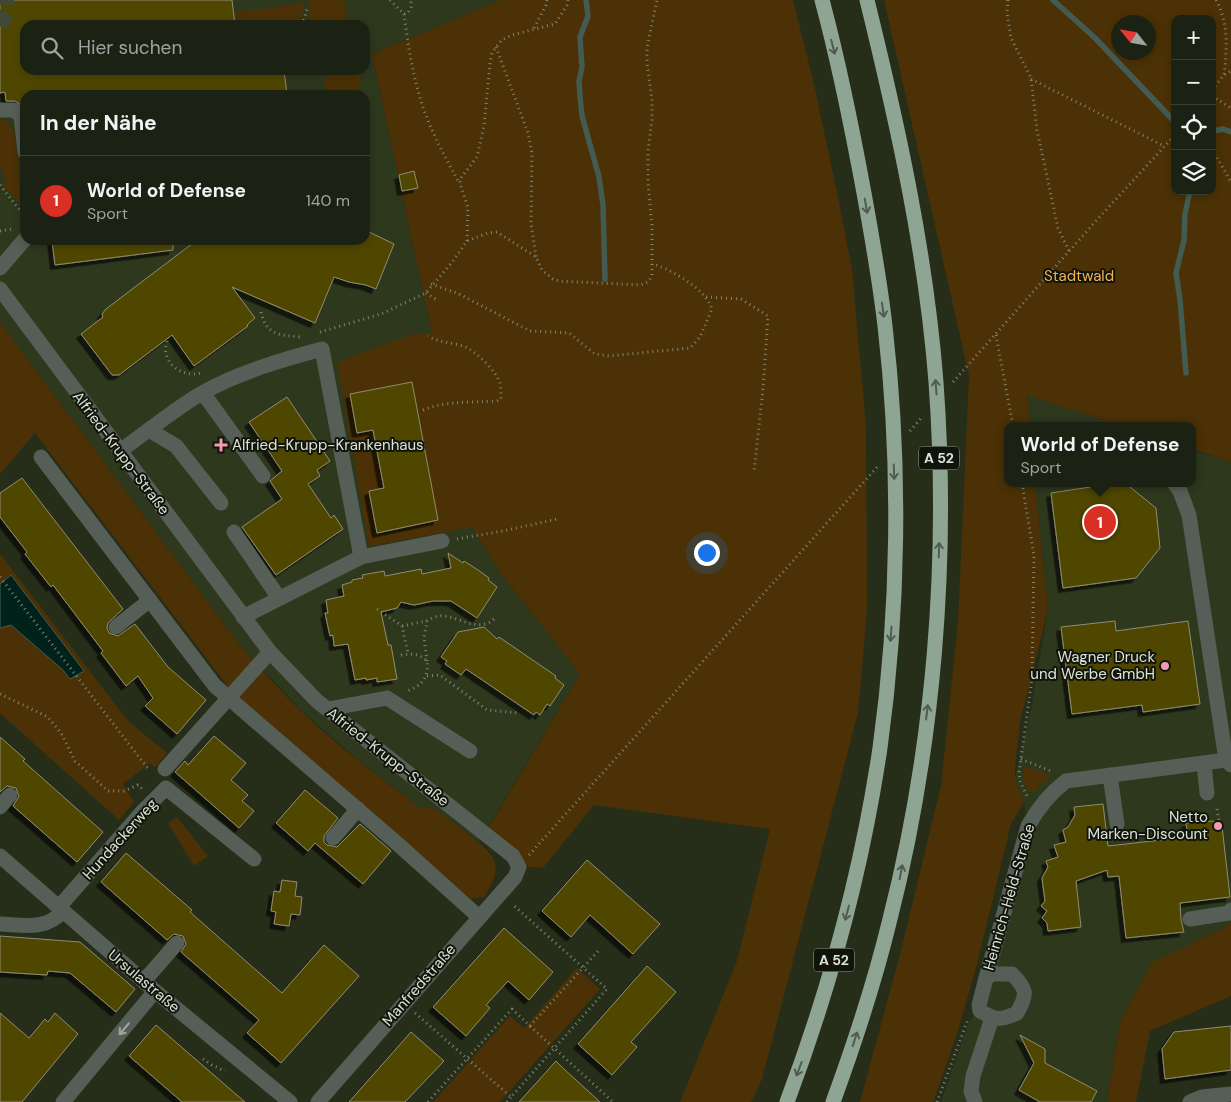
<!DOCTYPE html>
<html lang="de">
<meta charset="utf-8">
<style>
body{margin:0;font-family:"DM Sans",sans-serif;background:#252a1c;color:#f1f3f6}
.controls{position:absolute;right:15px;top:15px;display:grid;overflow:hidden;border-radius:10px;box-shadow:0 2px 8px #0003}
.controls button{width:45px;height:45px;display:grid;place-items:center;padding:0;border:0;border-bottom:1px solid #3a3f33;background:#1c2213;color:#f1f3f6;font:25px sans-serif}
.compass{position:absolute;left:1111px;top:15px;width:45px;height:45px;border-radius:50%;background:#1c2213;box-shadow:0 2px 8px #0003;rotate:301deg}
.you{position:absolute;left:706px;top:552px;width:18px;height:18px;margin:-12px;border:4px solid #fff;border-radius:50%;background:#1a73e8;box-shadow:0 0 0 8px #1a73e833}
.badge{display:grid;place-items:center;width:32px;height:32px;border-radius:50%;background:#d93025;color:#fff;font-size:16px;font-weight:700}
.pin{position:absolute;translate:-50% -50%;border:2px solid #fff;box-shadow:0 1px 5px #0006}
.popup{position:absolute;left:1004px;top:422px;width:192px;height:65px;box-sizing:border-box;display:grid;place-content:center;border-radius:10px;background:#1c2213;filter:drop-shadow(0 1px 4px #0005);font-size:16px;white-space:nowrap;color:#a0a4a0}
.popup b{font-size:19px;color:#f1f3f6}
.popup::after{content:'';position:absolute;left:50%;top:100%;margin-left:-10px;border:10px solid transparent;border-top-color:#1c2213}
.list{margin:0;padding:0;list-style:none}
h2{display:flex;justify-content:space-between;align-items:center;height:65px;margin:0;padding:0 20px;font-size:21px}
h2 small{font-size:16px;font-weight:400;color:#a0a4a0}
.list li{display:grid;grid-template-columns:32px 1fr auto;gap:15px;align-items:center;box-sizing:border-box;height:90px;padding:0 20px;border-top:1px solid #3a3f33}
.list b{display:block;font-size:19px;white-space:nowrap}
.list p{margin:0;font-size:16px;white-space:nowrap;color:#a0a4a0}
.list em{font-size:16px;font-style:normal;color:#a0a4a0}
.icon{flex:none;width:28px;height:28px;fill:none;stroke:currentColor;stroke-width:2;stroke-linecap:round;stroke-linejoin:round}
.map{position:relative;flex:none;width:1231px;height:1102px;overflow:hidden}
.search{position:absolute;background:#1c2213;box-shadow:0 2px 8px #0003;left:20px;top:20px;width:350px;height:55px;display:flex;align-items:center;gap:12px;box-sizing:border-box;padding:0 18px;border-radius:15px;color:#a0a4a0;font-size:19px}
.panel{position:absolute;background:#1c2213;box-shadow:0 2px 8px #0003;left:20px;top:90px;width:350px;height:155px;border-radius:15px}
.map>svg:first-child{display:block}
.built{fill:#2e381d;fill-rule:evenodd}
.green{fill:#4b3105;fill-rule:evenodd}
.water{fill:#01221b;stroke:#435c53}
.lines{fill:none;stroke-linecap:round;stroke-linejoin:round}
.stream{stroke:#435c53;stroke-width:5.5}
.building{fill:#504700;stroke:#8f8c73;filter:url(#shadow)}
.minor-tunnel{stroke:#414935;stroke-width:15;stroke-dasharray:15 8;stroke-linecap:butt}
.path{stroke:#7f8675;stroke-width:3;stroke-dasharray:1 4;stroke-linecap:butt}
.minor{stroke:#555e57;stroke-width:15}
.highway{stroke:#8fa593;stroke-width:15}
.oneway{stroke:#505c4f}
.oneway2{stroke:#a0a79d}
.poi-dot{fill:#f19ab2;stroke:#11140b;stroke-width:2}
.labels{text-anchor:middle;stroke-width:4;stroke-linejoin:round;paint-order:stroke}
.shield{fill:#11140b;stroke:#a0a599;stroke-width:1}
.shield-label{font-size:14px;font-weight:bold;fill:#dde3d6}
.park-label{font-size:15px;fill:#f3b554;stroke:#11140b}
.poi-label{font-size:15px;fill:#dde3d6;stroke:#11140b;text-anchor:end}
.street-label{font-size:15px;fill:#dde3d6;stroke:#11140b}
</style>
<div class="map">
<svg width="1231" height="1102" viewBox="0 0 1231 1102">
<defs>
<filter id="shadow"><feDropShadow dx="-4.5" dy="4.5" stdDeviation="0" flood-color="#0009"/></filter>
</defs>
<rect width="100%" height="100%" fill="#262e19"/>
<!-- built -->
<g class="built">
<path d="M0,0H501L372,54L432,333H415L472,527L499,571L580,674L479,842L430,807L423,809L418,806L358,760L303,712L238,643L0,322ZM25,25H365V70H25ZM25,95H365V240H25Z"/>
<path d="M1027,395L1120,426H1030Z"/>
<path d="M1193,450L1231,462V922L1120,1023L1107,1102H941L969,1022L982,1005L1029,826L1024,802L1015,778L1031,710L1048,610L1035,483H1192Z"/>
</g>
<!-- green -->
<g class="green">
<path d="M308,0H344L347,17L345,25H305L310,3Z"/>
<path d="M501,0H793L814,84L837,192L852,269L866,427L867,610L858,713L762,1079L751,1102H680L737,961L770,829L594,805L543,868L520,866L486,832L580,674L499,571L472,527L369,546L337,362L415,333H432L372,54Z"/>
<path d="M884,0H1231V462L1193,449L1192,426H1121L1027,395L1030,426H1008V483H1035L1048,610L1020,722L1015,767V778L1024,802L1011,824L977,964L958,1031L933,1102H860L900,954L941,786L958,623L969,376ZM1175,19H1212V191H1175ZM1118,22H1148V52H1118Z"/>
<path d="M305,3L299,25H235L233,13Z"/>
<path d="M326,70H358L361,82L357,95H329C324,87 324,79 326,70Z"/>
<path d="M0,118L6,120L14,130L23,208L3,185L6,179L0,166Z"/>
<path d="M0,322L238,643C259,666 279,690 301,711C337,746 378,776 418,806L424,808L431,807C444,817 490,847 494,860C499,873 491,886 484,897L471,899L229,688L35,433L0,474Z"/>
<path d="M0,554L128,721L167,753L155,767L150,763L123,784L134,802L119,820L0,713Z"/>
<path d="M1029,767L1050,776L1033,792L1030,793C1024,786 1022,776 1024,768Z"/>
<path d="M177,817L208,856L194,866L168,823Z"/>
<path d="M1231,922V996L1150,1031L1136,1102H1107L1120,1023L1151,963L1224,928Z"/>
<path d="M577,968L600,989L500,1102H433L510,1016L524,1028Z"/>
</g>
<!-- water -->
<path class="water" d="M11,575L84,671L70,679L63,670L11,625L0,628V584Z"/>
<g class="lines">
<!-- stream -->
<g class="stream">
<path d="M586,0L588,16L580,37L582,67L579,81L580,96L582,116L599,177L603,205L605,279"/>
<path d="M1053,0L1095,38L1175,122"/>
<path d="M1213,131L1223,129L1231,132"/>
<path d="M1186,373L1180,300L1176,273L1184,240L1185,214L1190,191"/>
</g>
</g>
<!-- building -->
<g class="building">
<path d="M0,0H232L235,25H25V70H284L287,95H25L24,107L15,101H6L5,92L0,93Z"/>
<path d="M414,171L418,188L402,191L399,175Z"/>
<path d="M365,230L394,244L376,289L366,285L349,282L334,277L315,323L232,287L255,318L247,325L248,326L194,366L172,335L119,375H112L81,334L103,317L102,314L106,309L197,240H365Z"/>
<path d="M52,240H173V250L55,265Z"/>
<path d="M412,382L438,520L377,533L369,491L384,488L373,430L357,433L350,394Z"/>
<path d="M287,397L330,461L317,470L320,476L308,484L331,518L334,515L343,529L276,575L242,527L282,499L270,481L282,471L249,422Z"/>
<path d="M22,478L123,609L108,623L107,628L109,633L118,636L135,624L168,667L206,700L177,734L145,706L153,698L138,676L126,686L101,653L103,651L53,585L51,587L25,554L27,552L0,517V493Z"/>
<path d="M1097,483H1125L1156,508L1160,548L1136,578L1063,588L1051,493L1097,486Z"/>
<path d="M448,553L463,563L464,561L478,570L489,578L488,580L497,587L477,618L451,601H433L414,605L401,602L397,608L381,612L388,645H391L397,679L377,682V678L366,680V678L355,680L348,644L334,646L333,635L330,636L325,613H328L326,600L344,596L342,585L352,582V580L363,578L362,575L384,571L385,576L421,569L422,574L451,568Z"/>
<path d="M1115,621L1116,631L1188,621L1200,704L1143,712L1142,705L1072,714L1061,627Z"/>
<path d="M484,627L497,639L499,637L556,676L555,678L564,685L550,706L547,704L540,715L536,712L534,715L466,669L461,675L445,664L447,661L441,657L458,632Z"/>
<path d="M214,736L246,763L231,780L248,795L242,801L254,811L239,828L175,772L185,761L188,765Z"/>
<path d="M0,737L25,759L23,761L103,832L77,862L13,806L19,796L16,788L7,786L0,792Z"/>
<path d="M305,790L338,818L324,836V842L327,845L337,847L360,824L391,851L363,884L315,843L308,851L276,823Z"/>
<path d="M1103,804L1108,846L1188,837L1186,823L1214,821L1215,827L1222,826L1230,897L1180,903L1181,920L1184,932L1126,938L1119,876L1108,877L1107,870L1076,881L1081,927L1048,931L1047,923L1042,918L1047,911L1041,906L1045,901L1042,878L1048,867L1046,861L1058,857L1054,845L1066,842L1063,830L1068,827L1075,815L1074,807Z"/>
<path d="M126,853L192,910L190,912L282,993L324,945L359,976L281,1063L247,1033L259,1020L181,952L186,944L183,936L174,934L167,940L101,882Z"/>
<path d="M587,860L660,924L633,954L590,915L571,937L542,911Z"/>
<path d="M282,880L297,882L295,896L302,897L300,915L291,914L289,926L274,924L276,912L271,911L274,891L280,892Z"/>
<path d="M504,928L553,972L529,1000L508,981L486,1005L490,1008L466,1036L433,1007Z"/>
<path d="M0,936L80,942L135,989L116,1012L70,973L48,971L47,975L0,972Z"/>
<path d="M647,966L676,992L631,1042L637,1047L612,1075L578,1044Z"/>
<path d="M0,1013L29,1038L45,1019L48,1022L55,1013L78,1034L22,1102H0Z"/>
<path d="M156,1025L201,1064L245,1102H182L129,1056Z"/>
<path d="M1231,1026V1070L1165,1079L1162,1049L1174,1032Z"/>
<path d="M411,1032L444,1061L405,1102H349Z"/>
<path d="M1020,1035L1045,1049V1063L1097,1091L1091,1102H1040L1019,1090L1034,1063Z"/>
<path d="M556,1061L564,1069L600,1102H519Z"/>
</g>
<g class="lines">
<!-- minor-tunnel -->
<path class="minor-tunnel" d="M0,26L7,12V0"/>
<!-- path -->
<g class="path">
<path d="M390,0L404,14L408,13L411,7V0"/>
<path d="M1008,0L1007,13L1011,38L1031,78L1037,130L1058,228L1069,251"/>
<path d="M1216,0C1229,23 1227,50 1224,75"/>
<path d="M404,14C409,53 416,98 434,134C441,151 451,167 459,183"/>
<path d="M302,25L308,6"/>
<path d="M534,28L546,5L547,0"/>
<path d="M496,47L528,133L532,153L531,223L536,257"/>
<path d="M1031,79L1164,146"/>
<path d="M1212,90L1224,75L1231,71"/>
<path d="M1212,96L1231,108"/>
<path d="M1212,149L1231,182"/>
<path d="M0,185L25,217"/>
<path d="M0,231L12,229"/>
<path d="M467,241L468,208L460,183V179L477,157L484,126L490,63L492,53L496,47L502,40L512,35L555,24L567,5L568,0"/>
<path d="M431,284L459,294L530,331L569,333L595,354L609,356L690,348L700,337L712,309C710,305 709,301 706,298C698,286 667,267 652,264"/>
<path d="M426,293L437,300"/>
<path d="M706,297L741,299L768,316L763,389L754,471"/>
<path d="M261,312C266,335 279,335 300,337"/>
<path d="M320,332L381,314L426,293L453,261L467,241L488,233L497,232L536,257L542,270L553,279L559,281L640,285L648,282L652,276V227L648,182V151L652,119V101L647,62V47L657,0"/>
<path d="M996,335L1013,426"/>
<path d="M167,341C166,345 165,349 166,353C169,369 187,377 201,373"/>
<path d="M953,382L1095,222L1175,135"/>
<path d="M423,410C450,400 469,403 497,401L501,399C501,394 501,388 500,383C496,371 477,352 465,347C453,342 439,343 428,336"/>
<path d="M910,431L922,417"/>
<path d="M1022,483L1034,556L1032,678L1019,773L1020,781L1027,796"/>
<path d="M457,539L508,530L557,519"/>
<path d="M0,577L149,770"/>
<path d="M377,609L402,626L408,654"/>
<path d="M402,626L427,621"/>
<path d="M401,655C413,654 418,653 427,661C429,677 422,686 407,691"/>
<path d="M427,661L424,638L427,621C432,618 437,615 443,616C459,617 479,633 494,619"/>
<path d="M427,676L440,675L487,710L519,713"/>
<path d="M0,694L48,717L61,733L75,761L108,791H124L138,785L142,789"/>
<path d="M1021,759L1053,772"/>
<path d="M1217,809L1219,821L1218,826"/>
<path d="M529,855L879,465"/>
<path d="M415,1013L511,1097L607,989L512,904"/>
<path d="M530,1026L613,1102"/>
<path d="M203,1059L212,1065L225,1071"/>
<path d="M428,1102L512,1009L530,1026L600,949"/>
<path d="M507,1102L511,1097"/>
<path d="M937,1102L968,1019"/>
</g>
<!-- minor -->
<g class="minor">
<path d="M0,110H14L21,116L25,152"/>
<path d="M0,268L25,239"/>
<path d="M0,289L270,652L317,701L513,856L519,867L515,877L318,1102"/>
<path d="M203,393L263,476"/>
<path d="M149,430L176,446L221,503"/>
<path d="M120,451C147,432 173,410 202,393C240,372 281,360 322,349L361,557"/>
<path d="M41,457L215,686L400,846L479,917"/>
<path d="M1174,483L1180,491L1189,515L1226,760L1231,765"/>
<path d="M234,532L279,598"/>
<path d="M243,617L361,557L442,541"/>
<path d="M116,627L150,600"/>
<path d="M328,709L387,698L470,751"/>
<path d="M1204,764L1207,793"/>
<path d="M165,769L270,652"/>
<path d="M1110,775L1117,824"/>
<path d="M0,807L10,795"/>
<path d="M333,838L358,809"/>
<path d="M0,856L155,991L290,1102"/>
<path d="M59,907L143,811L166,788L254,859"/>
<path d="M1190,919L1229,913L1231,910"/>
<path d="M0,924C23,925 46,931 63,911"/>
<path d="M986,978L992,974H1012C1027,989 1028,994 1017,1013C1000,1021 996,1020 980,1011L979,1005L986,978L1028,826C1038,808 1049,794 1066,781L1226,760"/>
<path d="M144,981L177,943"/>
<path d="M63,1102L155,991"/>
<path d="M975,1102L971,1091L973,1076L992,1018"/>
<path d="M1190,1102L1202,1097L1231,1094"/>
</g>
<!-- highway -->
<g class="highway">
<path d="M787,1102C830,988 862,869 880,748C899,611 901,464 885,326C880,282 872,237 864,193C852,128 839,63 822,0"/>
<path d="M833,1102C855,1042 875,981 890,919C934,746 949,561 936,382C926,253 898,126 867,0"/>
</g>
</g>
<!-- one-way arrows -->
<defs><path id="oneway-shaft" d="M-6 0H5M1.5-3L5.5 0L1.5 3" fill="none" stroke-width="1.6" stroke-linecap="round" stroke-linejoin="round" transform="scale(1.25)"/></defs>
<g class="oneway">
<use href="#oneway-shaft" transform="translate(833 47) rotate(76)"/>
<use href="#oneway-shaft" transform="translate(866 206) rotate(80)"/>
<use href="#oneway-shaft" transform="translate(883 310) rotate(82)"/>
<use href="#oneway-shaft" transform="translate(936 387) rotate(-94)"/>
<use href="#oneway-shaft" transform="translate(894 472) rotate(88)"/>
<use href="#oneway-shaft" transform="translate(939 550) rotate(-88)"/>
<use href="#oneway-shaft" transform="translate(891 634) rotate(94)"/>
<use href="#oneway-shaft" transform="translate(927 712) rotate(-83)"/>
<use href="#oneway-shaft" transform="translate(901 872) rotate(-79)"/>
<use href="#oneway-shaft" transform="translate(847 913) rotate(105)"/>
<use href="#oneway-shaft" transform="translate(855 1039) rotate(-72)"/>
<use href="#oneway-shaft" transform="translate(799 1069) rotate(111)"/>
</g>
<use class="oneway2" href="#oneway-shaft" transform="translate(124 1029) rotate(130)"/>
<!-- markers -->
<g class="poi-dot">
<path d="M218.5 437.5h5v5h5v5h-5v5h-5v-5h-5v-5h5z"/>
<circle cx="1165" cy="666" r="5"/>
<circle cx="1218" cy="826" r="5"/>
</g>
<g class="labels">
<!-- shield labels -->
<g class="shield">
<rect x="919" y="446.5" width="40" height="23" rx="4"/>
<rect x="814" y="948.5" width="40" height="23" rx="4"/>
</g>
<g class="shield-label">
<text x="939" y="463">A 52</text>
<text x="834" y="965">A 52</text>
</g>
<!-- park labels -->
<g class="park-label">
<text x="1079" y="281">Stadtwald</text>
</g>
<!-- poi labels -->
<g class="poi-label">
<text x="232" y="450" text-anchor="start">Alfried-Krupp-Krankenhaus</text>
<text x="1155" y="662">Wagner Druck<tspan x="1155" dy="17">und Werbe GmbH</tspan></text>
<text x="1208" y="822">Netto<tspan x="1208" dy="17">Marken-Discount</tspan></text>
</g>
<!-- street labels -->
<g class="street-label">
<text transform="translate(121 453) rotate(53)" y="5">Alfried-Krupp-Straße</text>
<text transform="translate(388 757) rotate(38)" y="5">Alfried-Krupp-Straße</text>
<text transform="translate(120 839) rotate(-48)" y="5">Hundackerweg</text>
<text transform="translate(1009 897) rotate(-74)" y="5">Heinrich-Held-Straße</text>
<text transform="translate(144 981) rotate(40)" y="5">Ursulastraße</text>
<text transform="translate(419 985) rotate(-49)" y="5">Manfredstraße</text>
</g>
</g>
</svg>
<div class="controls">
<button>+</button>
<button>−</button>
<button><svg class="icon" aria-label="locate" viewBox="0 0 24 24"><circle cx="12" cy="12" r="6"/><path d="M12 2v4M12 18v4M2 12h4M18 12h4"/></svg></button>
<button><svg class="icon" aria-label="layers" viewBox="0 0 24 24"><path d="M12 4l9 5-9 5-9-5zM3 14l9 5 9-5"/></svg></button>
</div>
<svg class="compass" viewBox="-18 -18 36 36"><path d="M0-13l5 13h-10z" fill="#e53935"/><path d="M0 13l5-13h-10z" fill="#a0a4a0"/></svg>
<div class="you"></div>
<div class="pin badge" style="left:1100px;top:522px">1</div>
<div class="popup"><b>World of Defense</b>Sport</div>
<div class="search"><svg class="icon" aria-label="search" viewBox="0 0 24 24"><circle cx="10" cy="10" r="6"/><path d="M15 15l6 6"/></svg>Hier suchen</div>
<section class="panel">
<h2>In der Nähe<small></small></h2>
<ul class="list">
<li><span class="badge">1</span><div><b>World of Defense</b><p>Sport</p></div><em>140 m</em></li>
</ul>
</section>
</div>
